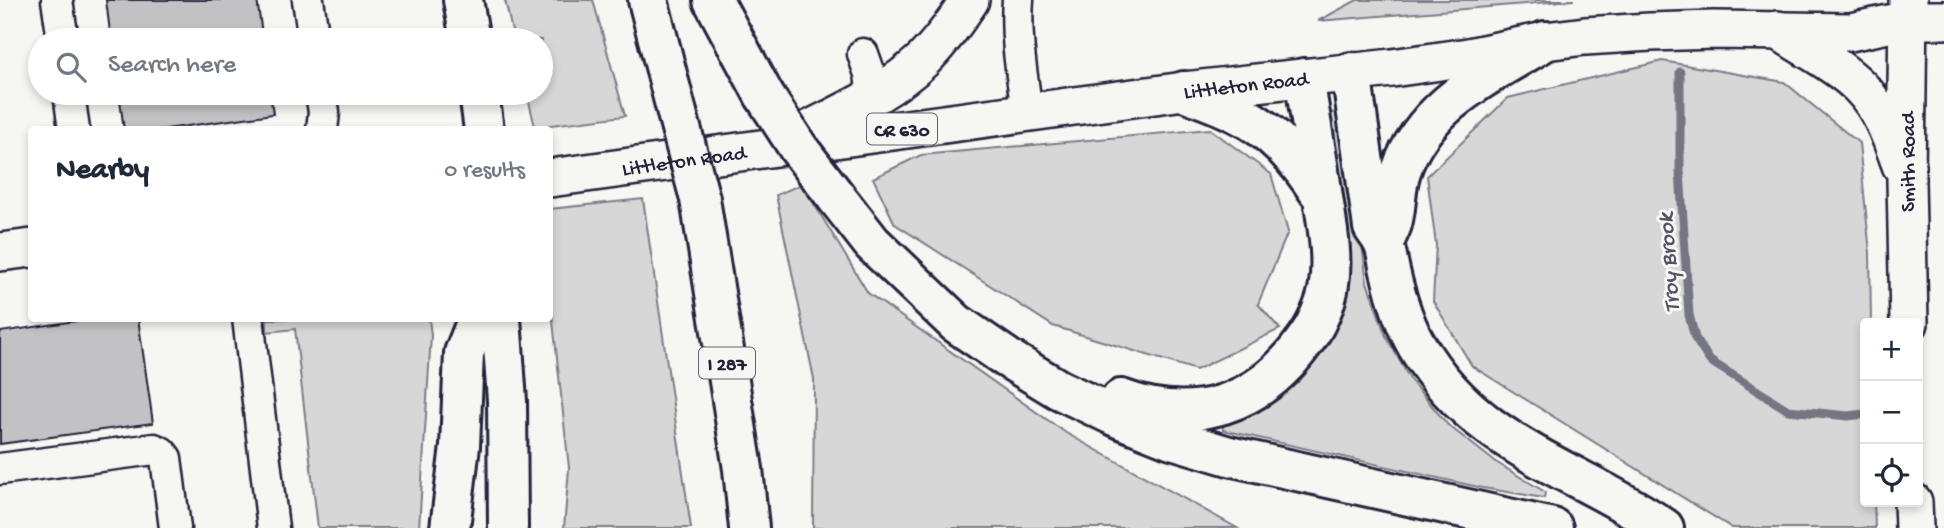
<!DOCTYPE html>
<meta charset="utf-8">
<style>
body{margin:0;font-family:"Gochi Hand",sans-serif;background:#f2f2f3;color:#1f2937}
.controls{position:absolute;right:21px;bottom:21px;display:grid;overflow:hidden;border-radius:7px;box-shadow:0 4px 10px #0003}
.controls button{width:63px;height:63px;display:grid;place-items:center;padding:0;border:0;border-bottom:2px solid #e0e1e3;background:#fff;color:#1f2937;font:35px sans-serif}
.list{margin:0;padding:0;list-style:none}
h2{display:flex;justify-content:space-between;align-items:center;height:91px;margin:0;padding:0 28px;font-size:30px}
h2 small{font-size:23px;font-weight:400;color:#747a83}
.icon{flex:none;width:38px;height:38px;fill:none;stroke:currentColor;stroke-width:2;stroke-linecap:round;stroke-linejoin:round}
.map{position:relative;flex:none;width:1944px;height:528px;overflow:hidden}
.search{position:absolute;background:#fff;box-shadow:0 4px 10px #0003;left:28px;top:28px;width:525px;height:77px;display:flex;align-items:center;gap:18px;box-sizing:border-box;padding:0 24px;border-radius:38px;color:#747a83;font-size:26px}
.panel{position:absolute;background:#fff;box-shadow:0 4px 10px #0003;left:28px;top:126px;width:525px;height:196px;border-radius:7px}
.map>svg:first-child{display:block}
.green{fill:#d7d7d7;stroke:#7c7c89;stroke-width:2}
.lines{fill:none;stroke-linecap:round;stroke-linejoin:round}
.stream{stroke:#757583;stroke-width:9}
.building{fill:#c2c2c4;stroke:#22223b;stroke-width:2}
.minor-casing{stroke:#22223b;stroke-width:35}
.major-casing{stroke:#22223b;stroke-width:42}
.highway-casing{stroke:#22223b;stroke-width:44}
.minor{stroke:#f6f6f2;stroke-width:30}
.major{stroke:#f6f6f2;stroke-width:37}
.highway{stroke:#f6f6f2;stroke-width:38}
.highway-bridge-casing{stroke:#22223b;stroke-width:44;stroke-linecap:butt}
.highway-bridge{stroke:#f6f6f2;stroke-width:38}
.labels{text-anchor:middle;stroke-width:6;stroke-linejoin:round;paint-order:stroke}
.shield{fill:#f6f6f2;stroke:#626272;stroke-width:2}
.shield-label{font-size:19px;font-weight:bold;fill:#22223b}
.street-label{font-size:21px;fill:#22223b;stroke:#f6f6f2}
.water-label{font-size:23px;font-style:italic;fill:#535365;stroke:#f6f6f2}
</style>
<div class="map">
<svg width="1944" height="528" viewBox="0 0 1944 528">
<rect width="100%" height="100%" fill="#f6f6f2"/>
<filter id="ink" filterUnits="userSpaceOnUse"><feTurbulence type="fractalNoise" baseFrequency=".0143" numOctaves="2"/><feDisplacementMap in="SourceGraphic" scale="14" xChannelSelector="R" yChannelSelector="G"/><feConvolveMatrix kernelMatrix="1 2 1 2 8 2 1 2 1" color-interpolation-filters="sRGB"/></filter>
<g filter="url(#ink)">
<!-- green -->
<g class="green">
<path d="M505,0H593L625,116L535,127L527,93H541V40H514Z"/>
<path d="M1357,0H1574L1318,21Z"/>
<path d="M1662,61L1784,82L1859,143L1870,253L1871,323H1865V502H1874L1875,528H1732L1472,366L1433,301L1436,245L1427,176L1508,98Z"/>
<path d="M1337,111L1341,112L1345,118L1367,282L1386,336L1411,381L1448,425L1494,461L1545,492L1544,498L1483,488L1223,430V422L1279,395L1310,367L1330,333L1347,236L1330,119L1332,113Z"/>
<path d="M1210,129L1271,174L1288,232L1258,304L1280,329L1196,370L1053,326L895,224L873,178L921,155Z"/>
<path d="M802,184L868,293L1066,433L1237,528H813L814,379L776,195Z"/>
<path d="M643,199L691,528H564L569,468L550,294V209Z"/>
<path d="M267,319H429L431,335L419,528H318L295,329L267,332Z"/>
</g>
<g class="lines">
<!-- stream -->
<path class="stream" d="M1680,72V171L1689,315L1695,338L1710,361L1788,410L1848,416L1865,414"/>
</g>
<!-- building -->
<g class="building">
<path d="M106,0H257L263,40H111Z"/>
<path d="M119,93H270L273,114L159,130H124Z"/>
<path d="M96,318H138L153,423L0,444V332Z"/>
</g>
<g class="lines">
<defs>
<g id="minor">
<path d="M57,0L63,40"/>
<path d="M308,0L314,40"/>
<path d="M1018,0C1015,37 1022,75 1027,112"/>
<path d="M863,54L870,74L873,96"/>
<path d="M69,93L74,130"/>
<path d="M321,93L324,112L322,130"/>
<path d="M248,318L273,528"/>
<path d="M0,469L154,449L161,452L166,458L175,528"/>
</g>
<g id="major">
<path d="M1908,0L1906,180L1909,323"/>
<path d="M1778,30C1804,48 1838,65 1860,87C1881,108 1891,137 1901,165"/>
<path d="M801,134C843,112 888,93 923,60C941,42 956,21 970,0"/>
<path id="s1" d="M550,178L1184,91L1392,68L1468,57L1545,41L1585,36L1650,32L1714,30L1850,32L1908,20H1944"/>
<path d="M0,252L32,248"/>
<path d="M1913,502L1914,528"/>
</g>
<g id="highway">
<path d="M463,0L470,40"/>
<path d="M648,0L677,113"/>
<path d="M713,0L764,95"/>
<path d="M1351,72L1373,227C1376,232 1382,239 1384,245C1387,253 1388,263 1390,271C1396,297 1404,324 1417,346C1476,447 1575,467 1664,528"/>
<path d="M1184,91C1201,98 1219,104 1235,112C1272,129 1297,159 1319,192"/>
<path d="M479,93L484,130"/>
<path d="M836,197L872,243L956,323L1007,358L1058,389L1119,418L1172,439L1229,456L1553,528"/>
<path d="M700,199L743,469L749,528"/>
<path d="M1384,243C1386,237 1390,230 1392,224C1397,207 1395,189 1401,171C1424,104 1488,76 1545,41"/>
<path d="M501,318L507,401L508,528"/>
<path d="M1121,399C1194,426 1259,405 1304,342C1315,328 1327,303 1329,284C1333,258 1328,230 1324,204C1318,162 1311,120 1304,78"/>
<path d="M450,528L460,446L464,353L478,318"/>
</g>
</defs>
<!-- minor casing -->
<use href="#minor" class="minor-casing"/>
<!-- major casing -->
<use href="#major" class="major-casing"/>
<!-- highway casing -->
<use href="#highway" class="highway-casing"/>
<!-- minor -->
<use href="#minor" class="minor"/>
<!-- major -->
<use href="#major" class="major"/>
<!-- highway -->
<use href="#highway" class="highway"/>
<defs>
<g id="highway-bridge">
<path d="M764,95L799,149L836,197"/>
<path d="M677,113L700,199"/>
</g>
</defs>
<!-- highway-bridge casing -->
<use href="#highway-bridge" class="highway-bridge-casing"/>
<!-- highway-bridge -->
<use href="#highway-bridge" class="highway-bridge"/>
</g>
</g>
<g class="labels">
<!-- shield labels -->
<g class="shield">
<rect x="867" y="113.5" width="70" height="31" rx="5"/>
<rect x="699" y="347.5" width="56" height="31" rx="5"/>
</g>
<g class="shield-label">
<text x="902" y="136">CR 630</text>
<text x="727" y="370">I 287</text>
</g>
<!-- street labels -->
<g class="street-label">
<text dy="7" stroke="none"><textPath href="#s1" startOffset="702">Littleton Road</textPath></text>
<text dy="7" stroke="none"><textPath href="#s1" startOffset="135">Littleton Road</textPath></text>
<text transform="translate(1907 162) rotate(-90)" y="7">Smith Road</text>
</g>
<!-- water labels -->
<g class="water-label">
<text transform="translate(1667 263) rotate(-94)" y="8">Troy Brook</text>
</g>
</g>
</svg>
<div class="controls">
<button>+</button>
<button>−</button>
<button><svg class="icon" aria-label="locate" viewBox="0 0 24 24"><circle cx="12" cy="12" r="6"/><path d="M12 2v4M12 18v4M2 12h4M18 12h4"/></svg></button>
</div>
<div class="search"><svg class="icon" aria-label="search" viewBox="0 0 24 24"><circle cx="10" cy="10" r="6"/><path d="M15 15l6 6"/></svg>Search here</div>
<section class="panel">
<h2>Nearby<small>0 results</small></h2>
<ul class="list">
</ul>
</section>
</div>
